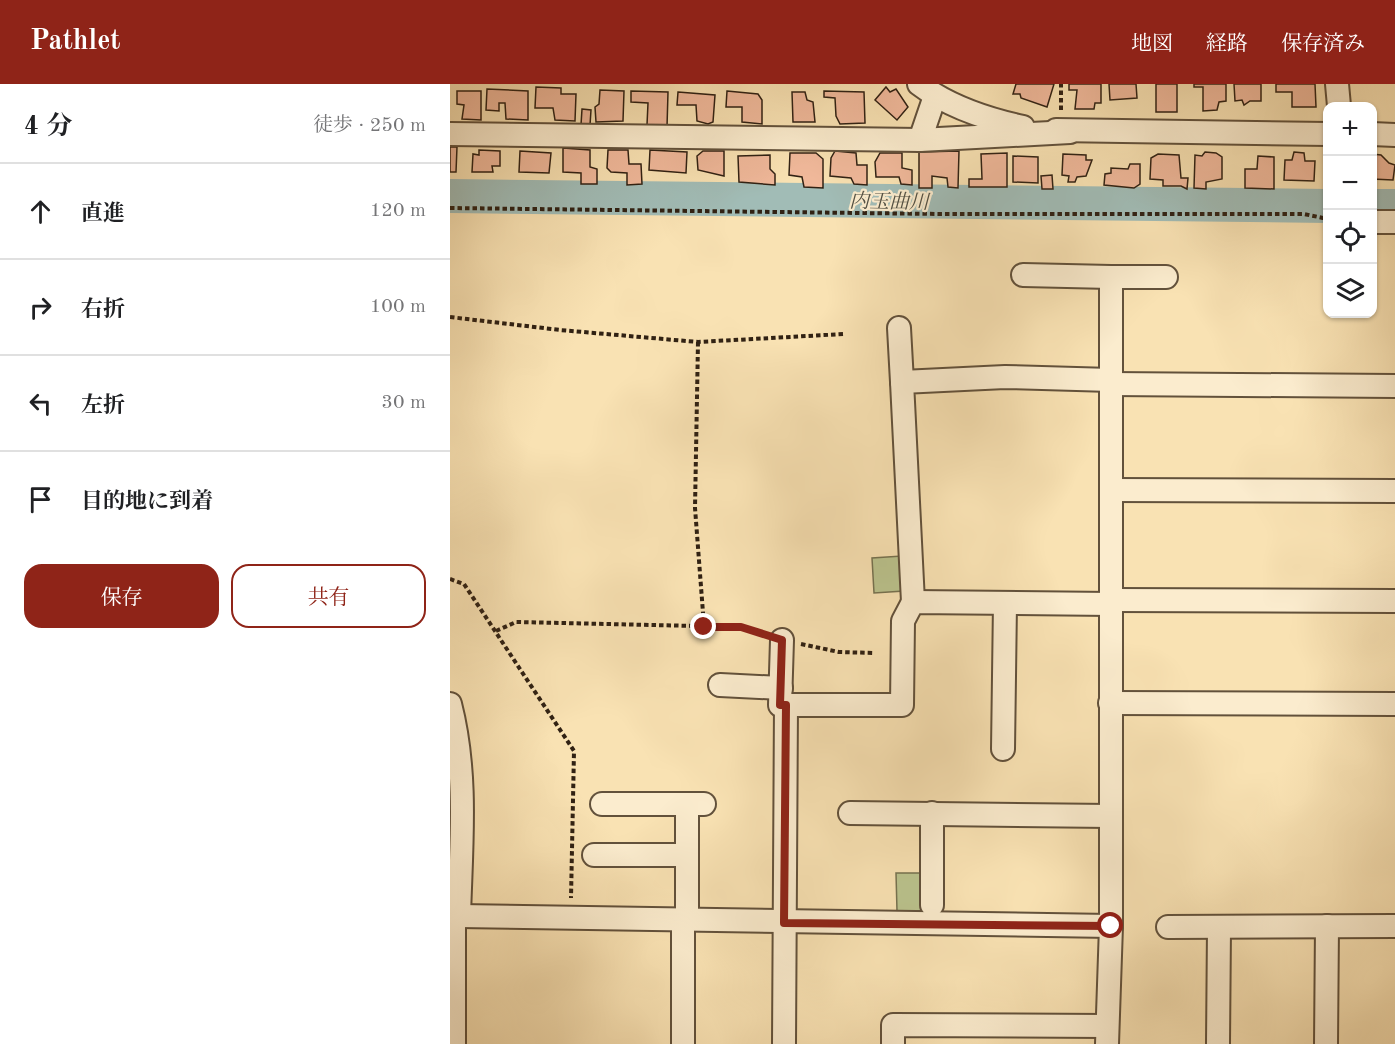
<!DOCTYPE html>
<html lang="ja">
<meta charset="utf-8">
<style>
body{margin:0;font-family:"Old Standard TT","Noto Serif JP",serif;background:#f6f6f6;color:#202124}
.controls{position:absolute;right:18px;top:18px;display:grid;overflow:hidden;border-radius:12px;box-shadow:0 2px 4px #0004}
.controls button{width:54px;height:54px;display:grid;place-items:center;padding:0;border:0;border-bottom:2px solid #e0e0e0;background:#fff;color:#202124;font:30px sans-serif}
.stop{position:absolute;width:18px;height:18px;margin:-14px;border:4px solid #8f2418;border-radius:50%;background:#fff}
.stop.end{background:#8f2418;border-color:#fff;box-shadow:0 2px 6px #0008}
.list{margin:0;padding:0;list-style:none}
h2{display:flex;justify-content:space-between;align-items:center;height:78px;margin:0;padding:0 24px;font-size:26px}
h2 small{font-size:20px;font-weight:400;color:#757577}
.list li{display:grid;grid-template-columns:39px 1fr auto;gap:18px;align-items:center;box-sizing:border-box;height:96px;padding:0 24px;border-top:2px solid #e0e0e0}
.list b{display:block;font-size:22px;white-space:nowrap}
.list em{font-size:20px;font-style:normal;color:#757577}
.actions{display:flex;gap:12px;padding:18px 24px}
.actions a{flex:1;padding:14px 0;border:2px solid #8f2418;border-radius:18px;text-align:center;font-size:21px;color:#8f2418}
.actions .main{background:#8f2418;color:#fff}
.icon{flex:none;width:33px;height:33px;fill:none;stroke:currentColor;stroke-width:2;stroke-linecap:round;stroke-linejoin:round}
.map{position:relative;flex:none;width:945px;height:960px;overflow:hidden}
header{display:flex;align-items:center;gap:36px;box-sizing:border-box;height:84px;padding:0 30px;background:#8f2418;color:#fff}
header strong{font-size:28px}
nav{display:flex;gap:33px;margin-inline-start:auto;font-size:21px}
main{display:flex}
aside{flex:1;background:#fff}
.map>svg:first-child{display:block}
.green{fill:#bbc48e;stroke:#767250;stroke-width:1.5}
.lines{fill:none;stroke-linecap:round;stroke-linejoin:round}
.river{stroke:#a1bcb6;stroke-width:34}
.building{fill:#f0b89a;stroke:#302113;stroke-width:1.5}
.minor-casing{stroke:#62513b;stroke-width:26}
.path{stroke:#302113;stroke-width:4;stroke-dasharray:4.5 3;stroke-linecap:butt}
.minor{stroke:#fbecce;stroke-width:22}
.route{stroke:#8f2418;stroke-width:8}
.labels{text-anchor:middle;stroke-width:4.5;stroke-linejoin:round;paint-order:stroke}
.water-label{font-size:20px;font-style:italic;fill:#525044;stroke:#fbecce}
</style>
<header>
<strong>Pathlet</strong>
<nav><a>地図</a><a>経路</a><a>保存済み</a></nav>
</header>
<main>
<aside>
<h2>4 分<small>徒歩 · 250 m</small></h2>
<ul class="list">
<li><svg class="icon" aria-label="ahead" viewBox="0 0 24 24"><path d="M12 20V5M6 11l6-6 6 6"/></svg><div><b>直進</b></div><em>120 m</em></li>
<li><svg class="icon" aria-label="right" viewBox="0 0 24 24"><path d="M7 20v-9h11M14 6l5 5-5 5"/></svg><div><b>右折</b></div><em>100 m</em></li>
<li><svg class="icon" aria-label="left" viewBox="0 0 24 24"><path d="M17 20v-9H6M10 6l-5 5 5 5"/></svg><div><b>左折</b></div><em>30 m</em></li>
<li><svg class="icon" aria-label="arrive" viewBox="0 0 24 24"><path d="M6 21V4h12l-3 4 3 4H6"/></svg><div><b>目的地に到着</b></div></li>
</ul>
<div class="actions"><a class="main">保存</a><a>共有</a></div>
</aside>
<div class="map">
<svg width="945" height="960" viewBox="0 0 945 960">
<rect width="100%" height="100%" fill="#f9e2b3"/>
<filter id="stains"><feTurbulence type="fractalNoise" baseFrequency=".00333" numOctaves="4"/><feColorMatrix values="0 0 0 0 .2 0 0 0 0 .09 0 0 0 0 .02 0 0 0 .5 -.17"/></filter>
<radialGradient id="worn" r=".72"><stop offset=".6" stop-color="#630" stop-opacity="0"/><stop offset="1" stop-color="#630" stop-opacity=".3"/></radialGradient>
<!-- green -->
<g class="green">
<path d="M452,472L454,507L424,509L422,474Z"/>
<path d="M446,789H476L477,827H447Z"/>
</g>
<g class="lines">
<!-- river -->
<g class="river">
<path d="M0,112L878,122"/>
<path d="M922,122H945"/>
</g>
</g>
<!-- building -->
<g class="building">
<path d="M566,0H604L597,23L571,14L570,10H563Z"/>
<path d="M619,0H651V19H645L644,25H625L627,6H619Z"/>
<path d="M659,0H686L687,14L660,16Z"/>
<rect x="706" y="0" width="21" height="28"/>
<path d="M744,0H776V17L769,18L767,26L753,27V3H744Z"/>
<path d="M784,0H811V17H800L794,21L792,16L785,17Z"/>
<path d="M826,0H865L866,23H842V8H826Z"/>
<path d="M86,3L111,4V10H126L125,37L105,36L103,24H85Z"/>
<path d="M436,3L440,8L446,5L458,23L447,36L425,16Z"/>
<path d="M37,5L78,7V36L56,35L55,19H49V27L36,26Z"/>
<path d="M150,6L174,7L173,37L146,38L145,23L149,20Z"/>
<path d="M7,7H31V36L12,35L14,21L7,20Z"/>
<path d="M181,7L218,8L217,43L197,41L198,19L181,18Z"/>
<path d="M277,7L308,10L312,16V40L292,38V23H276Z"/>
<path d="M374,7L414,8L415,39L390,40L386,32L385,14L374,13Z"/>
<path d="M228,8L265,11L263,38L258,40L247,37L246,21H227Z"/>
<path d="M342,8H355L357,16L363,18L365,38H343Z"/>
<path d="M132,25L141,26L140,41H131Z"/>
<path d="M0,63H7L6,88H0Z"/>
<path d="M113,64L140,66V83L147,85V100H131V89L113,88Z"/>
<path d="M29,66L50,67V82H42L43,88H22L23,70L29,71Z"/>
<path d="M158,66H178L179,80H191L192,100L177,101V89L161,88L157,84Z"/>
<path d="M200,66L237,68L236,89L199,86Z"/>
<path d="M70,67L101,69L99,89L69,88Z"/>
<path d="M253,67H274V92L248,86L247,72Z"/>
<path d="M385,67L406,69L407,81H417V101L404,100L401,94L380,92L381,74Z"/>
<path d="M509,67L508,104L498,103L497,94L482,92V104H469V68Z"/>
<path d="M755,68L766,69L772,73V95L756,98V105L744,104L745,71L752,72Z"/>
<path d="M844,68L854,69L855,77H865L864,97L834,96L835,76H842Z"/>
<path d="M340,69H366L373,75V104L354,103L352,93L339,91Z"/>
<path d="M430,69H452V84L462,86V101L451,100L449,93H426L425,78Z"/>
<path d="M557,69V103H519V95H532L531,70Z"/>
<path d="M613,70L636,71V76H642L636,92L627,93L625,98H618L619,92L612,91Z"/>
<path d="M708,70L729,71L731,94H738L737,105L731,102H713V96L700,95L701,74Z"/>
<path d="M922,70L931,71L939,79L945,81L943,96L922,95Z"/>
<path d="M320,71V85L325,90V101L289,98L288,72Z"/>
<path d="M563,72L588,73V99L563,98Z"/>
<path d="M808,72L824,73V105L795,104V85H807Z"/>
<path d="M680,80H690V100L684,104L654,101L655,90L661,89V84L678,85Z"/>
<path d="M602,91L603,105H592L591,92Z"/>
</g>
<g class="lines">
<defs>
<g id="minor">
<path d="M469,0C499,23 536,35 573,43"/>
<path d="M887,0L889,22"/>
<path d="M606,46L878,50"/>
<path d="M0,50L470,56L620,48"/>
<path d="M922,50L945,51"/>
<path d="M470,56L485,12"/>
<path d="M922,138H945"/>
<path d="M573,191L661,193"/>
<path d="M449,244L452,298"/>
<path d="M660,300L945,302"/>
<path d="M661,406L945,407"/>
<path d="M662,516L945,517"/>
<path d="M463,518L452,298L555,293L661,296"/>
<path d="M332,556L330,621H336"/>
<path d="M270,601L331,604"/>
<path d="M660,619L945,620"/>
<path d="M0,620C18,690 11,761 9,832L0,837"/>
<path d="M553,665L555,519"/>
<path d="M152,720H254"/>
<path d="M400,729L661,732"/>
<path d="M482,729V821"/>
<path d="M144,771H237"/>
<path d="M9,832L661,842"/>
<path d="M237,837V720"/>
<path d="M718,843L945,842"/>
<path d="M4,960V837"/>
<path d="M233,960V837"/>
<path d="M334,960L336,621H452L453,537L463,518L662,520"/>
<path d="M443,960V941L657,942"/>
<path d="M657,960L661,842V193H716"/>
<path d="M768,960L769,844"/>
<path d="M876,960L877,842"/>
</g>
</defs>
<!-- minor casing -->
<use href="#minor" class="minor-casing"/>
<!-- path -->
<g class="path">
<path d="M611,26V0"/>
<path d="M0,124L491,130H854L878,135"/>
<path d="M0,233L110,246L248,258L394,250"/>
<path d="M248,258L245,424L254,542"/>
<path d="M0,495L14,500L124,667L121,814"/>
<path d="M46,547L66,538L291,543L314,550"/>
<path d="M351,560L389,568L423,569"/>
</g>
<!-- minor -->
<use href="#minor" class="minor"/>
</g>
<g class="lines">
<!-- route -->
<path class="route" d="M254,543H291L332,556L330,621H336L334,839L661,842"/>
</g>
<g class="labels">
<!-- water labels -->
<g class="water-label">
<text transform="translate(439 117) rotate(1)" y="7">内玉曲川</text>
</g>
</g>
<rect width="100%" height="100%" filter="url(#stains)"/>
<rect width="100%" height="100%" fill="url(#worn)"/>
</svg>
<div class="controls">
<button>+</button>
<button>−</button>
<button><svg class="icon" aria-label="locate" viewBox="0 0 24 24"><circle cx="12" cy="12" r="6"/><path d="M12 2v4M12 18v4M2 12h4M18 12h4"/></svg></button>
<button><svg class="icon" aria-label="layers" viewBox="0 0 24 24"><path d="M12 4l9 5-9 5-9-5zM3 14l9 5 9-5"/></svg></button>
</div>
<div class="stop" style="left:661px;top:842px"></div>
<div class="stop end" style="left:254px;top:543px"></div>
</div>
</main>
